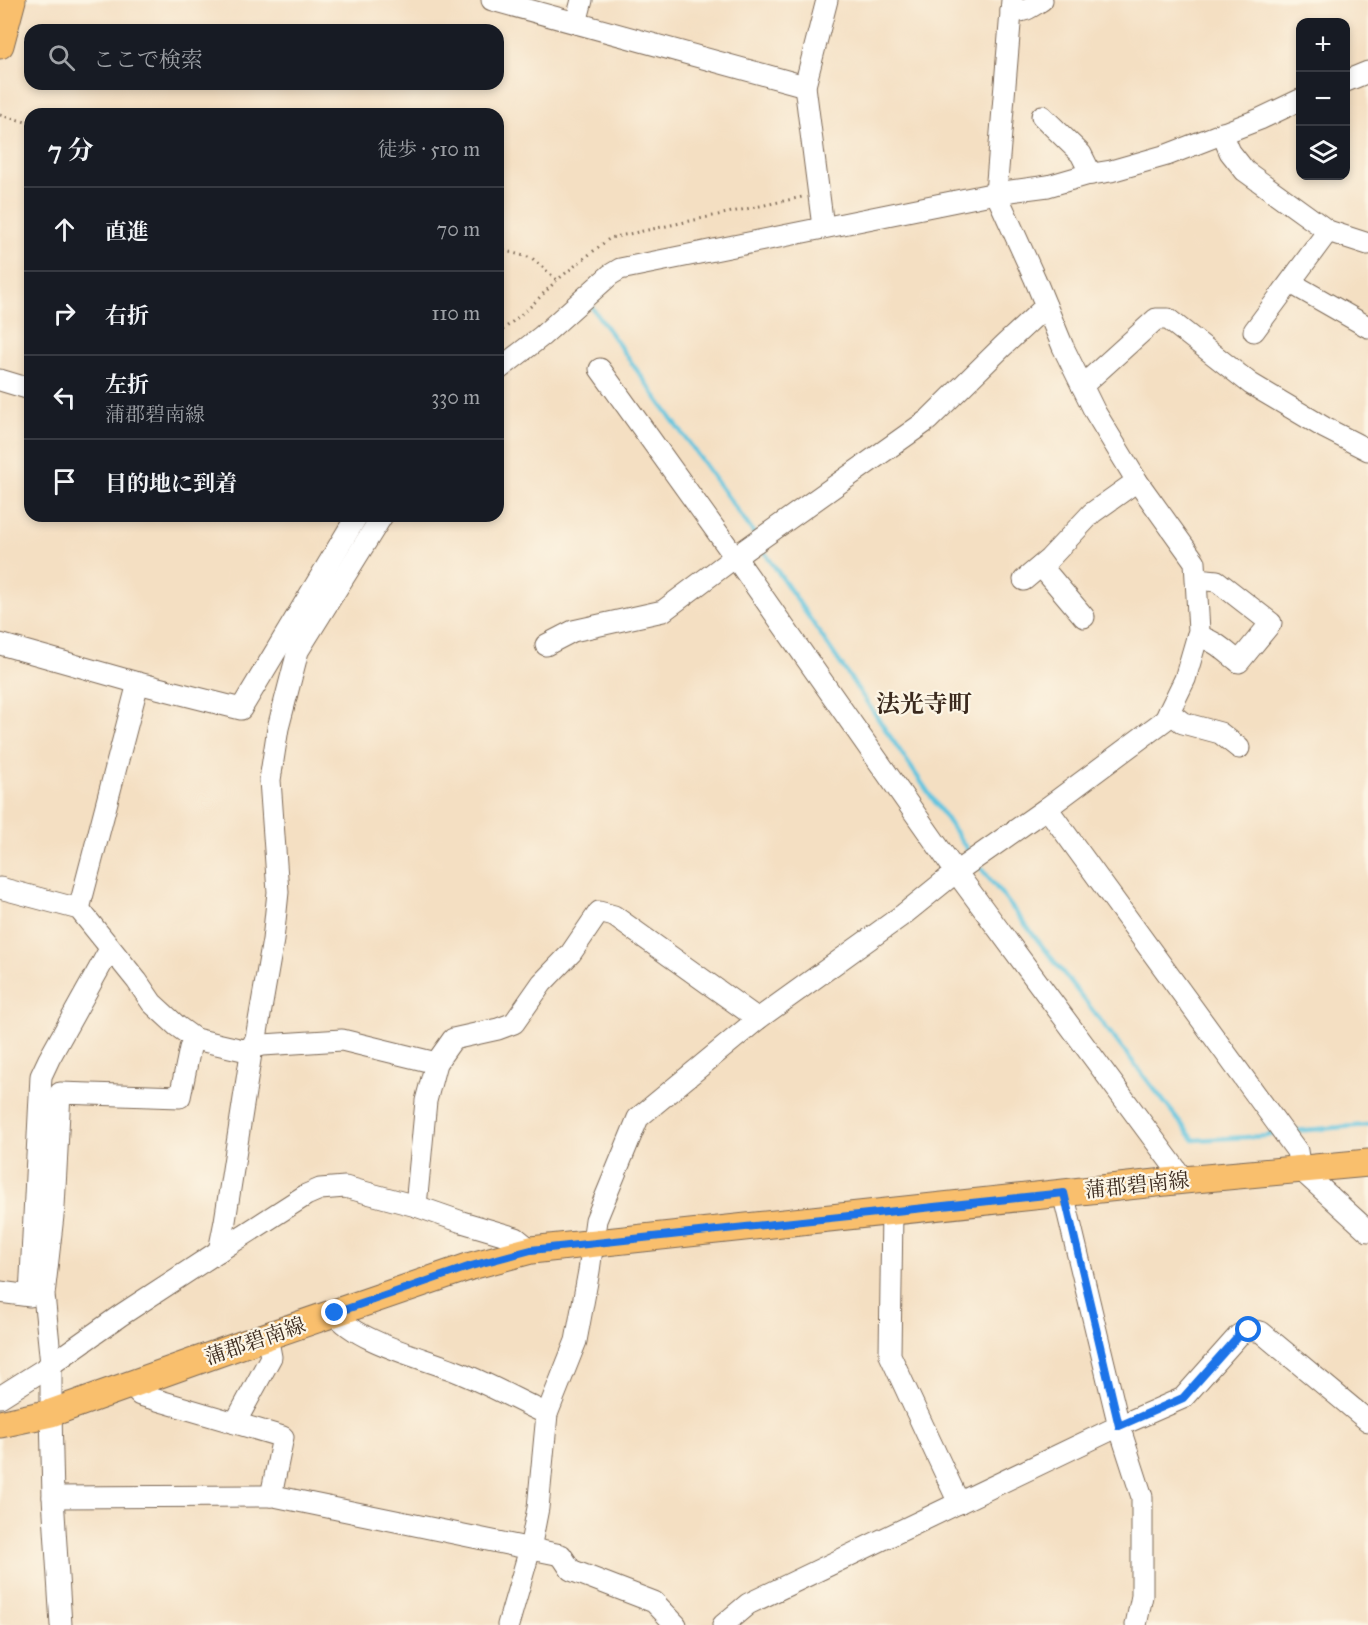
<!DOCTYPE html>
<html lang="ja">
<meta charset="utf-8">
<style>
body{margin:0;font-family:"IM FELL Great Primer","Noto Serif JP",serif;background:#20242c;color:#f1f3f6}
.controls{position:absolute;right:18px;top:18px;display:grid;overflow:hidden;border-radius:12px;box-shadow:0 3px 9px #0003}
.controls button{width:54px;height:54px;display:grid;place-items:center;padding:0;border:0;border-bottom:2px solid #363941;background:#171b24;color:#f1f3f6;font:30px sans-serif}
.stop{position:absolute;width:18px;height:18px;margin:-14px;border:4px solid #1a73e8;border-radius:50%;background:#fff}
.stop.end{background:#1a73e8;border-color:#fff;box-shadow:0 2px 6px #0008}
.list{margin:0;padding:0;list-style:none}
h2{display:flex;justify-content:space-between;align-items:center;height:78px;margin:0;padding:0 24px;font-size:26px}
h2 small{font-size:20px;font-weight:400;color:#9ea1a6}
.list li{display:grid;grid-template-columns:39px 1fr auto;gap:18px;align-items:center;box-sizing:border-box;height:84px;padding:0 24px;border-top:2px solid #363941}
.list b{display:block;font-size:22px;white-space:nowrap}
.list p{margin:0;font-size:20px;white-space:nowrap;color:#9ea1a6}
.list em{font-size:20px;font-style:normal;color:#9ea1a6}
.icon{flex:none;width:33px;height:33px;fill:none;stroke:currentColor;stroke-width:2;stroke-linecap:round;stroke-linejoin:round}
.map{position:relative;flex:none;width:1368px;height:1625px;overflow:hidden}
.search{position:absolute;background:#171b24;box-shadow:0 3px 9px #0003;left:24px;top:24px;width:480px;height:66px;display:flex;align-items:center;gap:15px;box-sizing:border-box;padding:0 21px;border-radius:18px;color:#9ea1a6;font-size:22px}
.panel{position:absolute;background:#171b24;box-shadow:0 3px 9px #0003;left:24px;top:108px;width:480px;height:414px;border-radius:18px}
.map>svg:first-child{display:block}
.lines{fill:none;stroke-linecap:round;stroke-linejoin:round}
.stream{stroke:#61c4df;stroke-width:4.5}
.minor-casing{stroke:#7c6957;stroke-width:23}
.major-casing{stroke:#7c6957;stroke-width:29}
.path{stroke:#7c6957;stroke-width:3;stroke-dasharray:1.5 4.5;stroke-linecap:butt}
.minor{stroke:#fff;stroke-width:21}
.major{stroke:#f9bf6d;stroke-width:27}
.route{stroke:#1a73e8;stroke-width:8}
.labels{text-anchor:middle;stroke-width:4.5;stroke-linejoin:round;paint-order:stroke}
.street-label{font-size:21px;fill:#3b2a1e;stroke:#fcf5e5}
.quarter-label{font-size:24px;font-weight:bold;fill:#3b2a1e;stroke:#fcf5e5}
</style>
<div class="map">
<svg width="1368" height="1625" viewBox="0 0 1368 1625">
<rect width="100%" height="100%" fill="#fcf5e5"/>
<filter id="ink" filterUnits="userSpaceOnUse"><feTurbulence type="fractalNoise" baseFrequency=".0167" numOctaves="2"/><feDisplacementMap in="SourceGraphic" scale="12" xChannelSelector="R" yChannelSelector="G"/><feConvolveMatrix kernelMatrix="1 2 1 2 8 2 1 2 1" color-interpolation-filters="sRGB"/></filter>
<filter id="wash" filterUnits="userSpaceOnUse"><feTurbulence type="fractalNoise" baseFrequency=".008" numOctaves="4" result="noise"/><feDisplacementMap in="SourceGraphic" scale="24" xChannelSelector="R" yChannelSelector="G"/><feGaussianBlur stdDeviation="1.35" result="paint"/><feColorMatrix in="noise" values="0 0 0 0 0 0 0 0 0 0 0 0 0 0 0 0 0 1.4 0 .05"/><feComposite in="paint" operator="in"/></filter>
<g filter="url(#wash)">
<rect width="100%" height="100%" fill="#f4dfc2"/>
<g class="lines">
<!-- stream -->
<g class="stream">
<path d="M591,306L755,535"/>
<path d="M761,547L971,855"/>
<path d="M978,864L1194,1140L1266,1136L1276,1133"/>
<path d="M1292,1129L1294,1131L1368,1125"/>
</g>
</g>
</g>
<g filter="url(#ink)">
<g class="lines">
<defs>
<g id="minor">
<path d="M492,0L805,86"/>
<path d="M1011,11C1024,13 1031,7 1042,0"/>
<path d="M576,23L582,0"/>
<path d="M1346,81L1368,72"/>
<path d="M1042,116L1081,154L1091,174"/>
<path d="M1222,133L1230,152L1245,171L1328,231L1368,244"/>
<path d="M823,227L805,86L827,0"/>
<path d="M1291,283L1368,327"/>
<path d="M1254,331L1328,231"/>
<path d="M600,369L735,557L956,872L1184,1180"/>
<path d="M498,370L542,336L610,275L620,269L996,193L1048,186L1086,175L1111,171L1167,155L1260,119L1300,100"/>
<path d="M0,380L30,389"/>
<path d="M1082,386L1156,319H1168L1251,384L1325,428L1368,450"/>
<path d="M1041,566L1084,617"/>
<path d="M1197,579L1217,581L1271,623L1239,662C1227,653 1213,638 1197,637"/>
<path d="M1024,580L1049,559L1092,513L1137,481"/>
<path d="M0,644L138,683L241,709L357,516"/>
<path d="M546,645L573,631L663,611L735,557L928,420L1002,347L1046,306"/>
<path d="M1169,712L1183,723L1220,733L1239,748"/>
<path d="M1047,808L1297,1151L1300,1169L1368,1231"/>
<path d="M0,888L79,909L137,981L152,1003L177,1026L195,1039L243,1050L263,1045L342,1040L436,1063"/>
<path d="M79,909L138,683"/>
<path d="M1063,1193L1119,1426L1142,1497V1596L1136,1625"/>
<path d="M416,1206L426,1101L436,1063L453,1039L498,1029L514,1023L542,983L571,953L599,912L614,916L758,1019"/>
<path d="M892,1212L890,1355L959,1503"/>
<path d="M219,1251L225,1221L252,1047L256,1038L273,940L278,892L270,780L278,728L298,651L382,516"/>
<path d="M0,1292L30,1296L41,1076L49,1059L110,949"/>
<path d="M335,1313C356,1343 429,1359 463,1374C492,1386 519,1401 547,1414"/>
<path d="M134,1383L135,1390L140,1395L283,1437L271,1496"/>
<path d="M0,1397L46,1368L121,1315L219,1251L306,1195L320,1189L345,1187L416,1206L462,1222L516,1238L531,1250"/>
<path d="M235,1423L271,1357L267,1336"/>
<path d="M53,1497L274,1496L561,1555L571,1570L654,1602L676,1625"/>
<path d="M61,1625L53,1497L51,1413V1364L44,1295L54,1207L60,1093L180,1097L190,1048L195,1039"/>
<path d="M508,1625L530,1549L538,1508L547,1414L576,1341L589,1271L596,1220L638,1118L758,1019L904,914L956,872L1047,808L1165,720L1185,679L1199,631L1195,562L1137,481L1095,412L1063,347L1035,279L996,193L1012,0"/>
<path d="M723,1625L748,1604L1119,1426L1183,1398L1239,1335L1249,1330L1261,1332L1368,1421"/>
</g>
<g id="major">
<path d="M0,45L12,0"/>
<path d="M0,1424L51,1413L241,1345L471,1266L531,1250L1184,1180L1368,1163"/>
</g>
</defs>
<!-- minor casing -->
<use href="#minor" class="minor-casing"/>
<!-- major casing -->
<use href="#major" class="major-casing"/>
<!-- path -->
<g class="path">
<path d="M0,115L30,123"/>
<path d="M498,249L532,258L557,280"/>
<path d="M498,334L531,306L557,280L610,238L802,197"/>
</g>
<!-- minor -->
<use href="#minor" class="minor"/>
<!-- major -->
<use href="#major" class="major"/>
</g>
</g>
<g class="lines" filter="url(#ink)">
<!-- route -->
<path class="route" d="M335,1313L471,1266L531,1250L1064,1193L1119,1426L1183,1398L1239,1335L1249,1330"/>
</g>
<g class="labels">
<!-- street labels -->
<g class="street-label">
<text transform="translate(1137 1185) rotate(-6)" y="7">蒲郡碧南線</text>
<text transform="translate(255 1341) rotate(-19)" y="7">蒲郡碧南線</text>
</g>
<!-- quarter labels -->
<g class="quarter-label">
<text x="924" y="712">法光寺町</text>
</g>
</g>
</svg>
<div class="controls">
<button>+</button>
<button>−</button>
<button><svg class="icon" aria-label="layers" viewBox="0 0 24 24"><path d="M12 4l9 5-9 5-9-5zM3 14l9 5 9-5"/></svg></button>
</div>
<div class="stop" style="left:1249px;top:1330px"></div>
<div class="stop end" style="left:335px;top:1313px"></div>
<div class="search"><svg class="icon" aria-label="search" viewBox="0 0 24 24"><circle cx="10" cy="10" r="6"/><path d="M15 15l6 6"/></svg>ここで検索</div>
<section class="panel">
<h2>7 分<small>徒歩 · 510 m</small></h2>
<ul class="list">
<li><svg class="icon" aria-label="ahead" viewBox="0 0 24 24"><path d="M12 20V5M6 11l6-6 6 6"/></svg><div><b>直進</b></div><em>70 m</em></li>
<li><svg class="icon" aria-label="right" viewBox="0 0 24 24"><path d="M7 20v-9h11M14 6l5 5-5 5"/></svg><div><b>右折</b></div><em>110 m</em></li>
<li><svg class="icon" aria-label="left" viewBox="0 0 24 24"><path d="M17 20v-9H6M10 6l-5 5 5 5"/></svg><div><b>左折</b><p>蒲郡碧南線</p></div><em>330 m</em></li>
<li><svg class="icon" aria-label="arrive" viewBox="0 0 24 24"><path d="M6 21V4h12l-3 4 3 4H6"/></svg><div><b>目的地に到着</b></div></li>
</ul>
</section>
</div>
